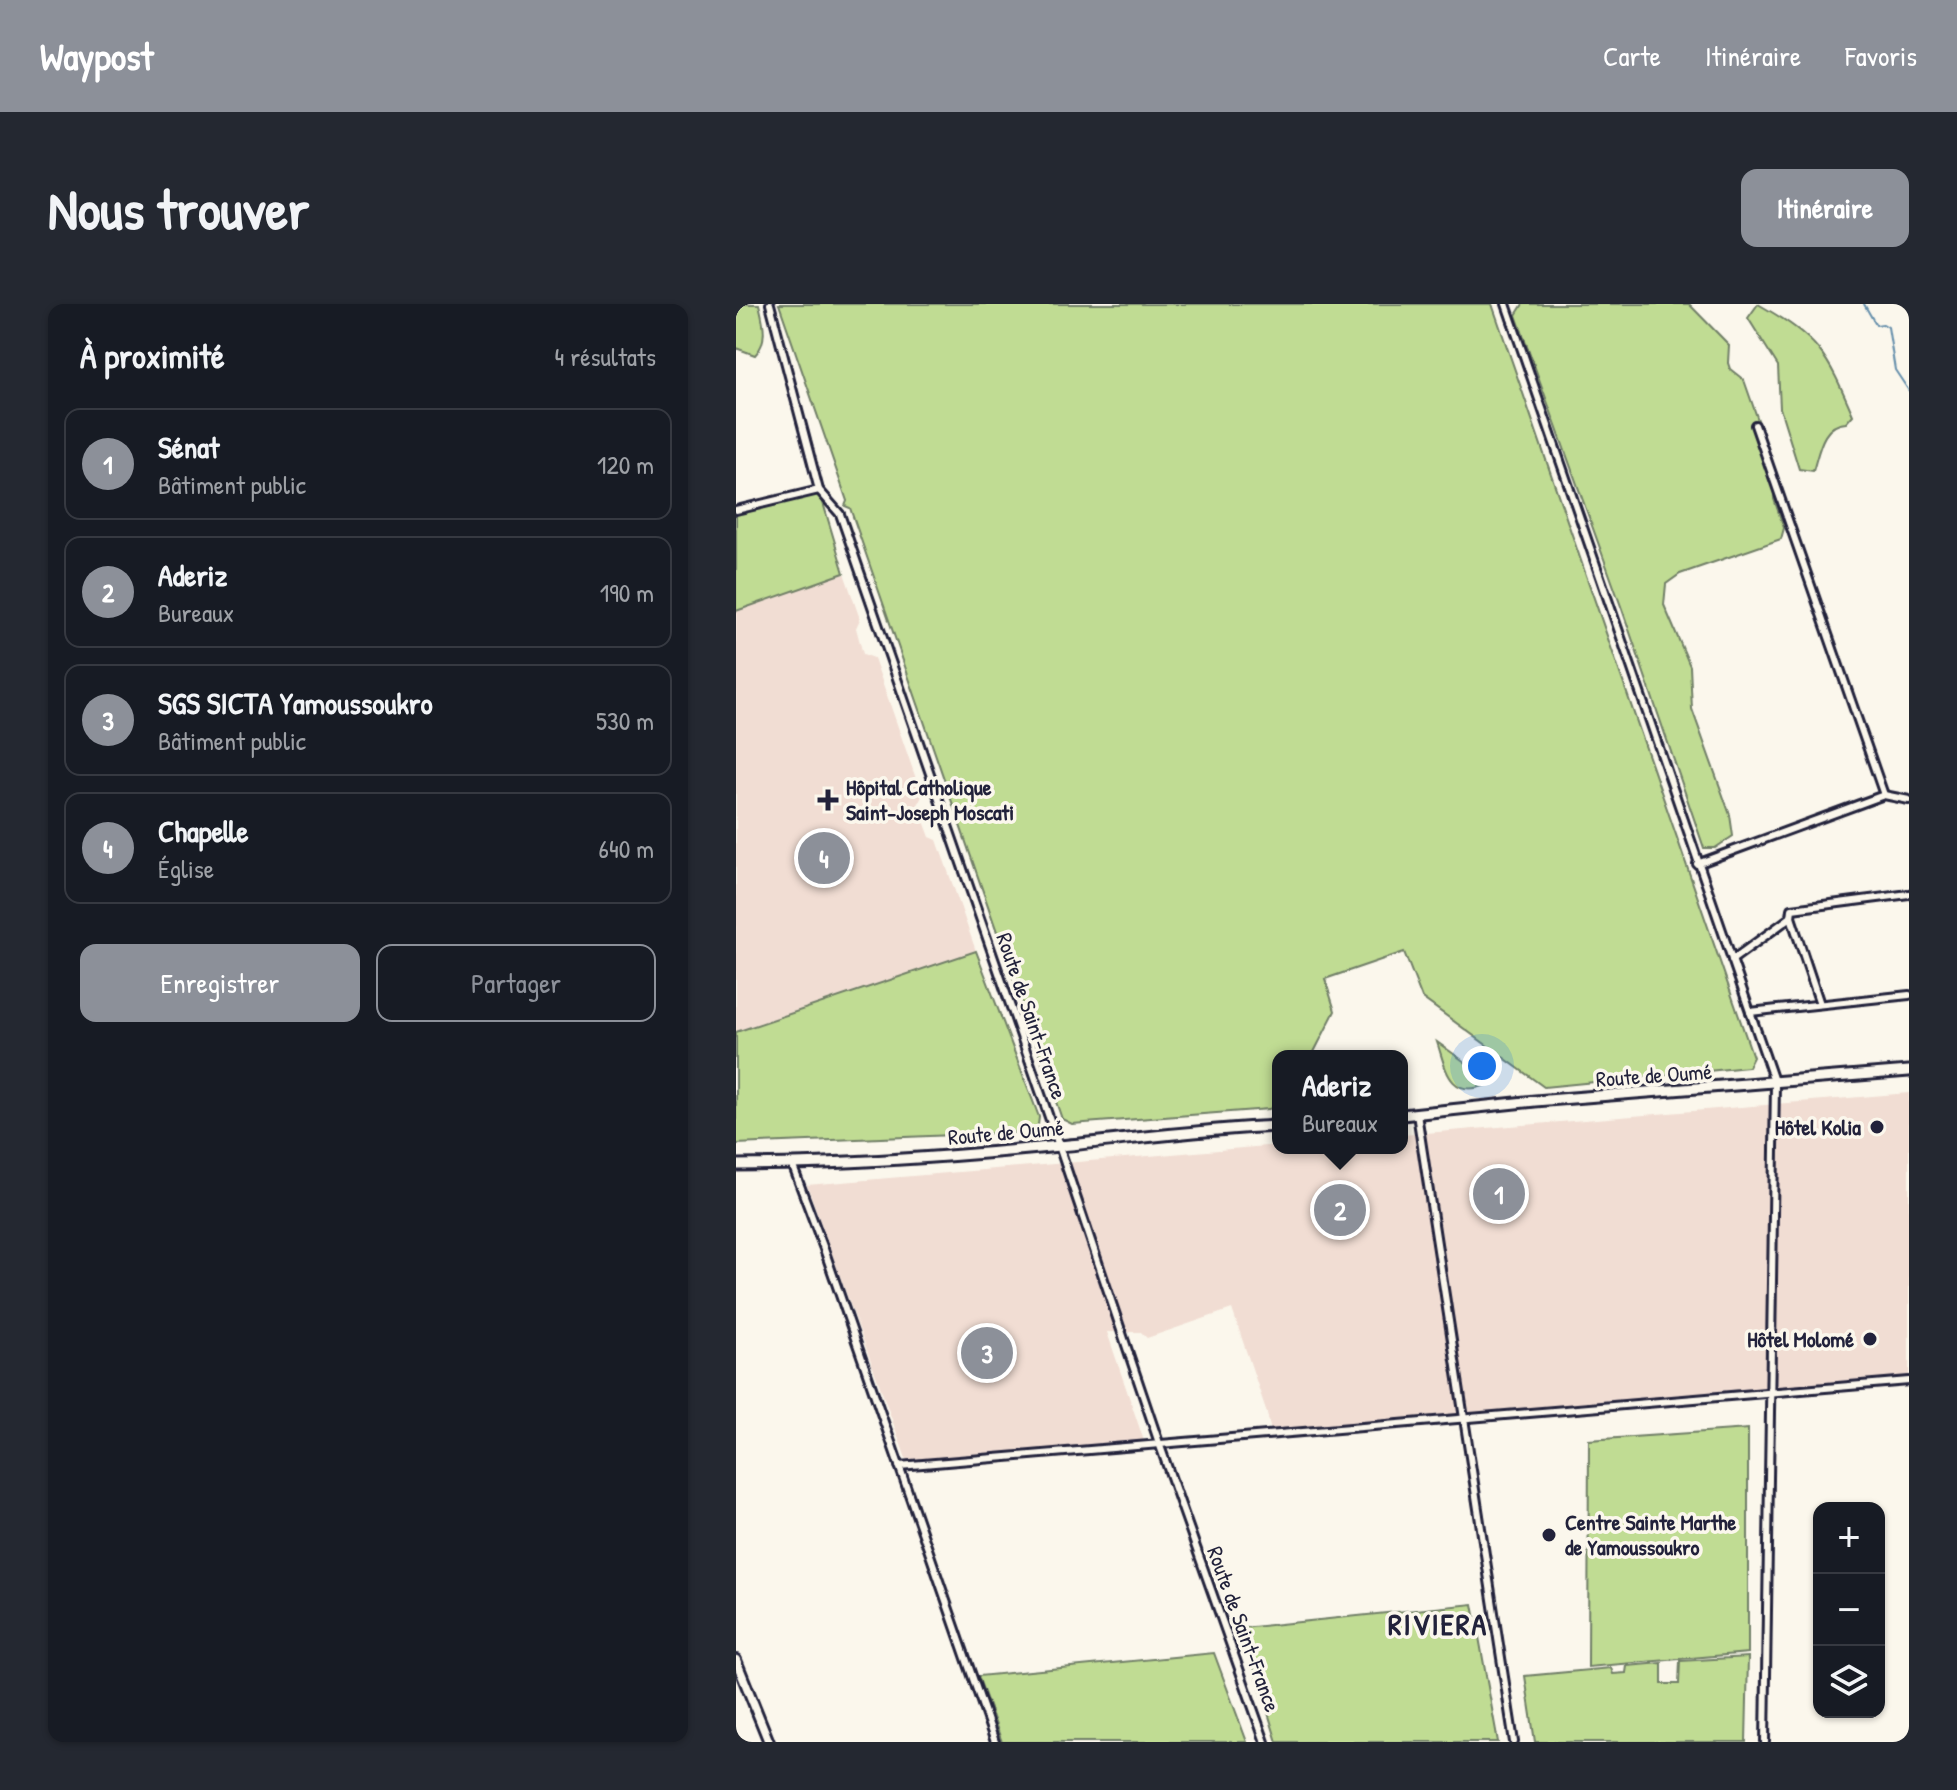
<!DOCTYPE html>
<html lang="fr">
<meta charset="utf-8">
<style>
body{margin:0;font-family:"Patrick Hand",sans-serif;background:#242831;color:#f1f3f6}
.controls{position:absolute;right:24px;bottom:24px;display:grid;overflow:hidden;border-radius:16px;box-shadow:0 2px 6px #0004}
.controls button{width:72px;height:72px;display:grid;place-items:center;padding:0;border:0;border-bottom:2px solid #363941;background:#171b24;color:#f1f3f6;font:40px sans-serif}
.you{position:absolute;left:746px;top:762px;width:28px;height:28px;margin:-20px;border:6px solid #fff;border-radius:50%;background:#1a73e8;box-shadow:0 0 0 12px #1a73e833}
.badge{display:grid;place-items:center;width:52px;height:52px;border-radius:50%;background:#8c9099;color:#fff;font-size:26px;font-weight:700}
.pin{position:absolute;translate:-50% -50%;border:4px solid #fff;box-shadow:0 2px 8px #0006}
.popup{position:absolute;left:536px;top:746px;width:136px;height:104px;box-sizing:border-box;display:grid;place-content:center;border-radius:16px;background:#171b24;filter:drop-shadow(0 2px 6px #0005);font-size:26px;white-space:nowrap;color:#9ea1a6}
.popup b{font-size:30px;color:#f1f3f6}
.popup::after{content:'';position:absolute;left:50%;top:100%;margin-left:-16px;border:16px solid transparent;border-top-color:#171b24}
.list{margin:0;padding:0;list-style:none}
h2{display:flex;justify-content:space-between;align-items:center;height:104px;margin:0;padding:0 32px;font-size:34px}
h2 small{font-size:26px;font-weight:400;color:#9ea1a6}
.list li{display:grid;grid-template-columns:52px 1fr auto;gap:24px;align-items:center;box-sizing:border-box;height:112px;margin:0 16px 16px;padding:0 16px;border:2px solid #363941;border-radius:16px}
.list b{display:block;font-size:30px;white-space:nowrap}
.list p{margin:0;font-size:26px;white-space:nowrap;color:#9ea1a6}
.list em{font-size:26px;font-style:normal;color:#9ea1a6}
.actions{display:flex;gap:16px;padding:24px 32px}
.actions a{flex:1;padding:18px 0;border:2px solid #8c9099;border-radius:16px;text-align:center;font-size:28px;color:#8c9099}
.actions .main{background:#8c9099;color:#fff}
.icon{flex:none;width:44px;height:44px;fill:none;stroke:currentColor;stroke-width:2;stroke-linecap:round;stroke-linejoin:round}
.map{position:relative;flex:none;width:1173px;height:1438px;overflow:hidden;border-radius:16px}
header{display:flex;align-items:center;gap:48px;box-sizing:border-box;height:112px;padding:0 40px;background:#8c9099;color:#fff}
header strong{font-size:38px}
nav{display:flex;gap:44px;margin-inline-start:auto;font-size:28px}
.intro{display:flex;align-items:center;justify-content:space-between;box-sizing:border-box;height:192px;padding:0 48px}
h1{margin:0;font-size:56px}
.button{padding:20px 36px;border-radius:16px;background:#8c9099;color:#fff;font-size:28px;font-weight:700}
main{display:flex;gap:48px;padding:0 48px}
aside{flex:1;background:#171b24;border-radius:16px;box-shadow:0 2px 6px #0004}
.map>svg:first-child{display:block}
.built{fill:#f1ddd3}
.green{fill:#c0dc93;stroke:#717f67;stroke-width:2}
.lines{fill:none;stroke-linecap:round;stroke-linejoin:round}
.stream{stroke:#668fab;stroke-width:2}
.minor-casing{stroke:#22223b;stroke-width:12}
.tertiary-casing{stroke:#22223b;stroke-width:14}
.secondary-casing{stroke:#22223b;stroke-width:15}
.minor{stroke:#fbf7ec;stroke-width:6}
.tertiary{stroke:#fbf7ec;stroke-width:8}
.secondary{stroke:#fbf7ec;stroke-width:9}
.poi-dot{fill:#22223b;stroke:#fbf7ec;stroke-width:3}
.labels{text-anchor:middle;stroke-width:7;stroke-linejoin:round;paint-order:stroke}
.poi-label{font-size:22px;font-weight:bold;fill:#22223b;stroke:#fbf7ec;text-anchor:start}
.street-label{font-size:22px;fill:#22223b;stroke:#fbf7ec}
.district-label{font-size:30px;font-weight:bold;letter-spacing:2px;fill:#22223b;stroke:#fbf7ec}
</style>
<header>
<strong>Waypost</strong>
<nav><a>Carte</a><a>Itinéraire</a><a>Favoris</a></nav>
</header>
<div class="intro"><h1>Nous trouver</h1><a class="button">Itinéraire</a></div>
<main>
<aside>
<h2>À proximité<small>4 résultats</small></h2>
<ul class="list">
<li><span class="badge">1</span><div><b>Sénat</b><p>Bâtiment public</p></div><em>120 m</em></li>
<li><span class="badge">2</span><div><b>Aderiz</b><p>Bureaux</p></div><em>190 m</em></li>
<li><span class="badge">3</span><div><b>SGS SICTA Yamoussoukro</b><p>Bâtiment public</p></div><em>530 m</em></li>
<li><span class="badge">4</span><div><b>Chapelle</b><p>Église</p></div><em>640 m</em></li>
</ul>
<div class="actions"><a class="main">Enregistrer</a><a>Partager</a></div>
</aside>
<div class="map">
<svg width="1173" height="1438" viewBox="0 0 1173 1438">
<rect width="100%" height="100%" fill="#fbf7ec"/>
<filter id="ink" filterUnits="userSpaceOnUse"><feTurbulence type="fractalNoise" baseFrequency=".0125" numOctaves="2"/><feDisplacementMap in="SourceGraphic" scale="16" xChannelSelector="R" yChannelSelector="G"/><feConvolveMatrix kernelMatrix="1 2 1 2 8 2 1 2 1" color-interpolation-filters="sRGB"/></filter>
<g filter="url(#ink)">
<!-- built -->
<g class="built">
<path d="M108,269L124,315L120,324L127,350L138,354L186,492L182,501L194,533L201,536L240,647L0,728V307Z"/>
<path d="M1173,789V1075L535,1128L531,1109L496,1005L411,1034L405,1028H371L408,1137L172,1160L71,881L542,841V844H666V831Z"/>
</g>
<!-- green -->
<g class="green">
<path d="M0,0H23C27,17 33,37 19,51L0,44Z"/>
<path d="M43,0H756L1017,753L1012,763L808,783L686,694L668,648L589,675L599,707L576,752H542V800L533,805L336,820L326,815L311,772L114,204L109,202L111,197Z"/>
<path d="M787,0H953L993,41L992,59L994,65L1008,76L1037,159L1038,195L1048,224L1045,235L944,270L930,280L928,301L954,362L956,405L994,511L997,532L979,544H968L886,305L780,11Z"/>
<path d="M1022,0C1083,35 1090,48 1117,111L1110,119C1086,120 1083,148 1077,167L1063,165L1044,104L1042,62L1012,14Z"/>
<path d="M76,187L85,192L108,269L0,307V209Z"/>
<path d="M240,647L303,813L302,821L294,828L0,840V728Z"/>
<path d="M701,738L750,773V781C713,795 710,765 701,738Z"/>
<path d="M1012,1125V1349L852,1363L853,1136Z"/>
<path d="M737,1300L762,1438H541L506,1324Z"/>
<path d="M478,1349L511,1438H266L242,1372Z"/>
<path d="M1012,1353L1010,1438H799L789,1372L875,1364L877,1370L890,1369L891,1362L926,1359V1380H943L944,1357Z"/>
</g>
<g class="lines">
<!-- stream -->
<path class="stream" d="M1128,0L1140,21L1147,20L1152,23L1159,66L1173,87"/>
<defs>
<g id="minor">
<path d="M34,0L83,186L104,210L323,842L423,1139L529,1438"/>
<path d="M770,0L1039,780L1029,1438"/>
<path d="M1019,121L1148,491"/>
<path d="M0,206L83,186"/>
<path d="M961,560L1148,491L1173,496"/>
<path d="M996,656L1055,613"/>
<path d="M1084,700L1055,613L1056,605L1173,590"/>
<path d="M1014,708L1173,691"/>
<path d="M681,810L778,1438"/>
<path d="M56,860L88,945L259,1438"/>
<path d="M163,1162L1173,1077"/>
</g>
<path id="tertiary" d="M0,1356L33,1438"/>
<g id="secondary">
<path d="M666,811L799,797L1173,767"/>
<path d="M0,861C108,860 216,853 323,842C396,835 469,825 542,822"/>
</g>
</defs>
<!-- minor casing -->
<use href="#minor" class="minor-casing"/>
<!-- tertiary casing -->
<use href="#tertiary" class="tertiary-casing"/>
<!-- secondary casing -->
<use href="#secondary" class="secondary-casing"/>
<!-- minor -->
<use href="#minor" class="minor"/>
<!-- tertiary -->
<use href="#tertiary" class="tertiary"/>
<!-- secondary -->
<use href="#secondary" class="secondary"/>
</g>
</g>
<!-- markers -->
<g class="poi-dot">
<path d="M88 484h8v8h8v8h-8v8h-8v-8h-8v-8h8z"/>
<circle cx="1141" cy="823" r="8"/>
<circle cx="1134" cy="1035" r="8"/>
<circle cx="813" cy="1231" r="8"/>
</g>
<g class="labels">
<!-- poi labels -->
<g class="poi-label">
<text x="110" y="491">Hôpital Catholique<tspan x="110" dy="25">Saint-Joseph Moscati</tspan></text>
<text x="1125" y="831" text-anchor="end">Hôtel Kolia</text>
<text x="1118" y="1043" text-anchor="end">Hôtel Molomé</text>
<text x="829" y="1226">Centre Sainte Marthe<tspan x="829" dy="25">de Yamoussoukro</tspan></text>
</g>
<!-- street labels -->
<g class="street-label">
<text transform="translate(296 712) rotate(71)" y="8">Route de Saint-France</text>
<text transform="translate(918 771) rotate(-4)" y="8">Route de Oumé</text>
<text transform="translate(270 828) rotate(-5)" y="8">Route de Oumé</text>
<text transform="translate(508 1325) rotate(70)" y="8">Route de Saint-France</text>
</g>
<!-- district labels -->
<g class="district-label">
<text x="702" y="1331">RIVIERA</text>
</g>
</g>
</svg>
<div class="controls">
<button>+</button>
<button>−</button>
<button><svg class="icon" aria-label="layers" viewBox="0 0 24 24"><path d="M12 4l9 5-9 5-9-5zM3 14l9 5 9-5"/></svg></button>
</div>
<div class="you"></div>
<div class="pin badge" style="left:763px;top:890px">1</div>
<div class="pin badge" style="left:604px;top:906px">2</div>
<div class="popup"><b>Aderiz</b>Bureaux</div>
<div class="pin badge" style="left:251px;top:1049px">3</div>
<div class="pin badge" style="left:88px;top:554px">4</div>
</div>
</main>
